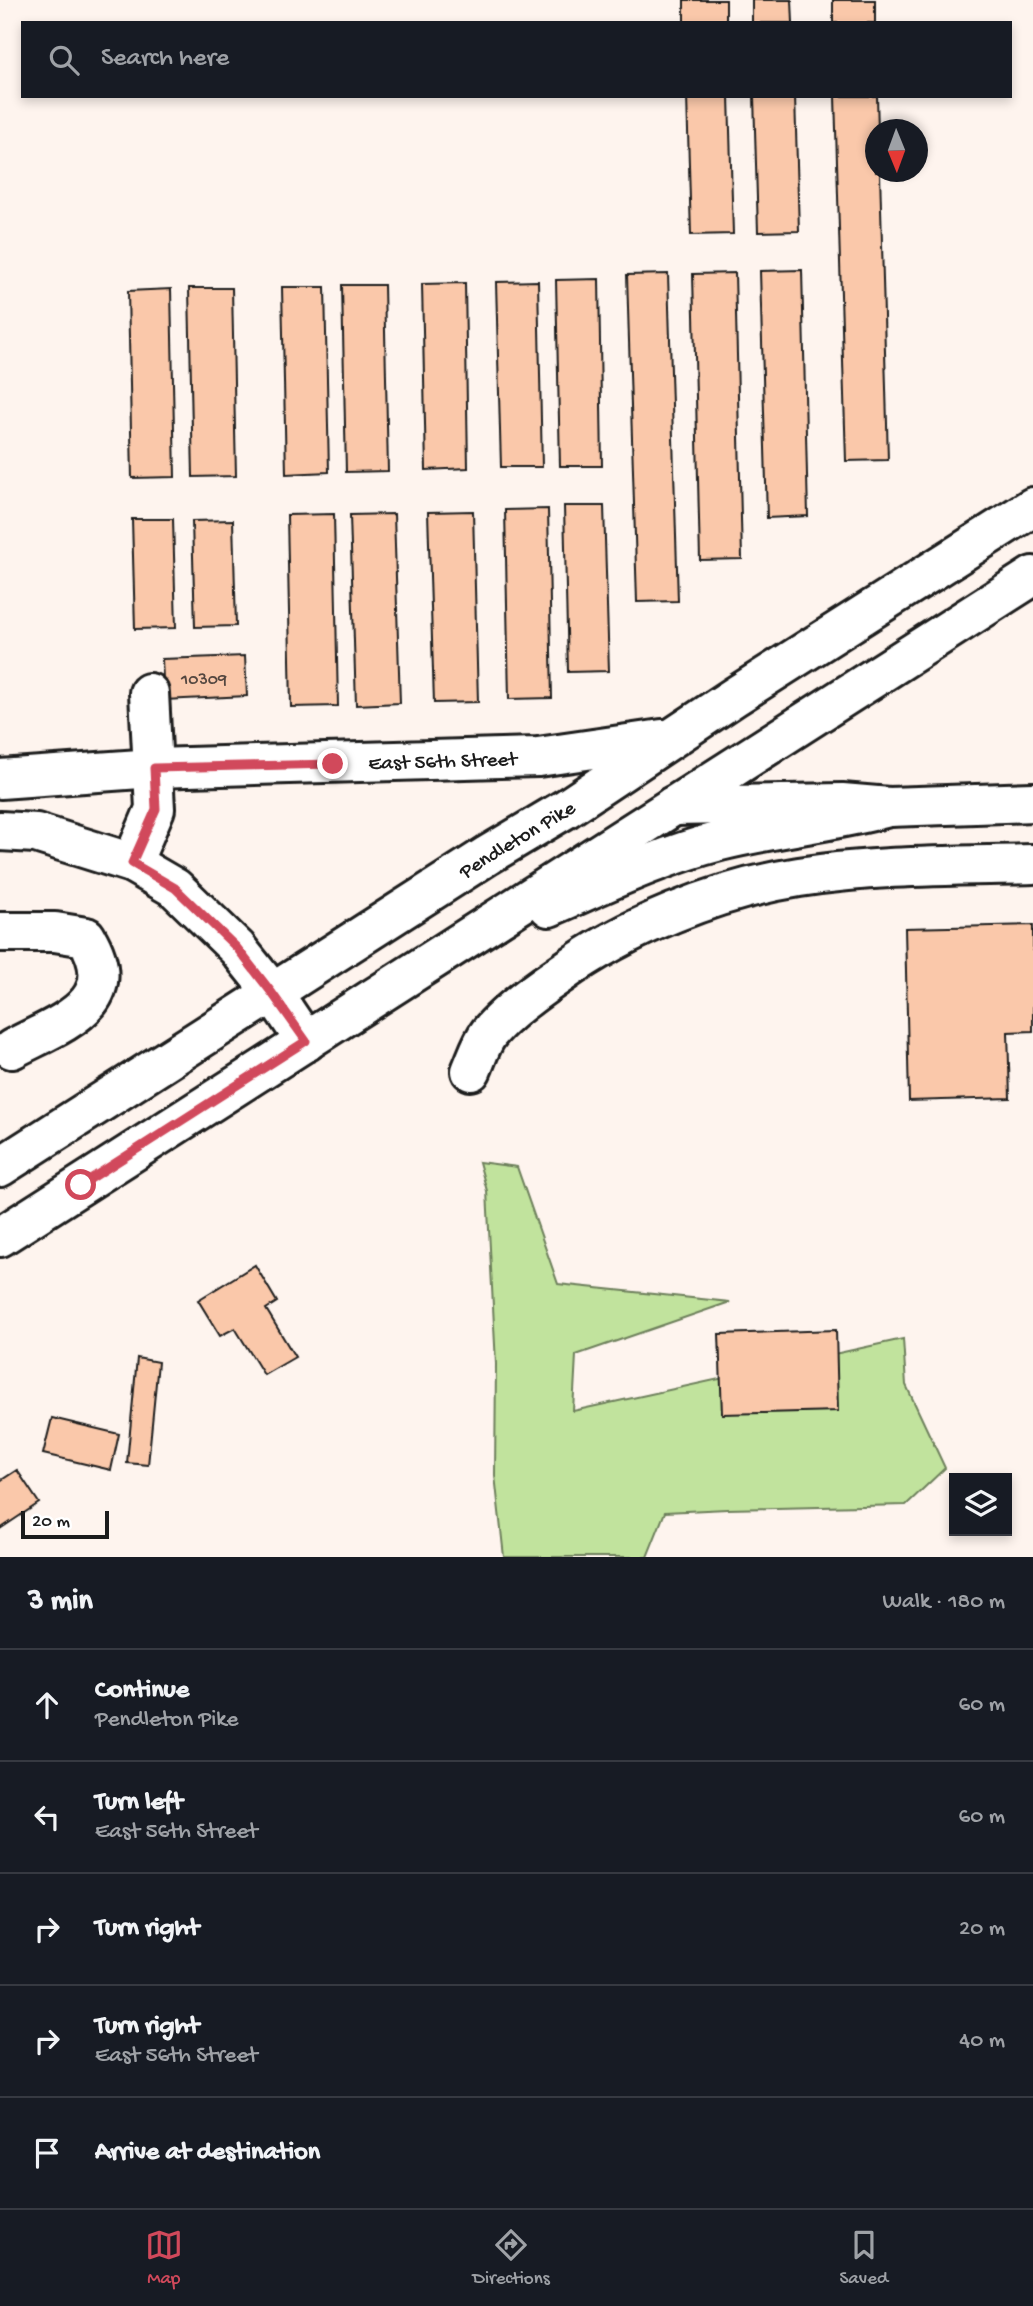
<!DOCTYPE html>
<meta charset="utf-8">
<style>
body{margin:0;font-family:"Gochi Hand",sans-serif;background:#242831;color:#f1f3f6}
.controls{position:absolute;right:21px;bottom:21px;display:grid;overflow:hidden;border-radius:0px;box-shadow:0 4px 10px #0003}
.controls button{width:63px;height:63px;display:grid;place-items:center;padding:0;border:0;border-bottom:2px solid #363941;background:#171b24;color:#f1f3f6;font:35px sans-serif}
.compass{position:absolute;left:865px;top:119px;width:63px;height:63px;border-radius:50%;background:#171b24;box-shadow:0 4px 10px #0003;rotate:179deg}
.scale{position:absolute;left:21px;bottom:18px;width:88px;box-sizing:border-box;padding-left:7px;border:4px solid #1c1c1c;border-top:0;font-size:19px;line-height:24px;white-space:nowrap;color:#1c1c1c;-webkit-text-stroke:5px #fff;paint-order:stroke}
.stop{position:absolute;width:21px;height:21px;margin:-16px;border:5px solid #d1495b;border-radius:50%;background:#fff}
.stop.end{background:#d1495b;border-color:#fff;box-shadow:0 2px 7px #0008}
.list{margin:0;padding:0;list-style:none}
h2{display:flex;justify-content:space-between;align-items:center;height:91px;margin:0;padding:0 28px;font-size:30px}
h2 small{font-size:23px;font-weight:400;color:#9ea1a6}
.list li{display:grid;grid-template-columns:46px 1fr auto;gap:21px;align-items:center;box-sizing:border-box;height:112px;padding:0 28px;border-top:2px solid #363941}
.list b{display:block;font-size:26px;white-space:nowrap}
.list p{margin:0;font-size:23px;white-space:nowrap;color:#9ea1a6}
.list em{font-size:23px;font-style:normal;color:#9ea1a6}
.icon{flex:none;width:38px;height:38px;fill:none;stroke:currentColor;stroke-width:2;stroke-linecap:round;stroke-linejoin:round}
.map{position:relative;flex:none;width:1033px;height:1557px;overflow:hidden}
.search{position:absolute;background:#171b24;box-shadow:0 4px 10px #0003;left:21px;right:21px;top:21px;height:77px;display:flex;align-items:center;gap:18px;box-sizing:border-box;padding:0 24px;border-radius:0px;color:#9ea1a6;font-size:26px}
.sheet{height:651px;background:#171b24}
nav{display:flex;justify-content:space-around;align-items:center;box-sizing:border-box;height:98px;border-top:2px solid #363941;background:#171b24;font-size:19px;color:#9ea1a6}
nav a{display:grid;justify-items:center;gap:4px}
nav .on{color:#d1495b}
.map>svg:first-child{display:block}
.green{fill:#c1e39d;stroke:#6e805c;stroke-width:2}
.building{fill:#fac8aa;stroke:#1c1c1c;stroke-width:2}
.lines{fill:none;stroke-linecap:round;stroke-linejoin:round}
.minor-casing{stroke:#1c1c1c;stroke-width:44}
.major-casing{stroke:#1c1c1c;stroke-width:44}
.minor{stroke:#fff;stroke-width:38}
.major{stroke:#fff;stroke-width:38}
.route{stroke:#d1495b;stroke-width:9}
.labels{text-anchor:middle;stroke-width:6;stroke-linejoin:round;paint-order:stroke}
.number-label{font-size:18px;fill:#544740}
.street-label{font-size:21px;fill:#1c1c1c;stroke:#fff}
</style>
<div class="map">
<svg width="1033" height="1557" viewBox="0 0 1033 1557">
<rect width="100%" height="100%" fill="#fef4ee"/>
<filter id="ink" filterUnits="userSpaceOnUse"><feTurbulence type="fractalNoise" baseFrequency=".0143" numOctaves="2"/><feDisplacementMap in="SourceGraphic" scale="14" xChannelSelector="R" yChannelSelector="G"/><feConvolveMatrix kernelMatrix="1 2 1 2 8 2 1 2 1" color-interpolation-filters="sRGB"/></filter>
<g filter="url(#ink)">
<!-- green -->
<path class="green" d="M479,1162L517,1167L558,1284L730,1302L576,1355L573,1411L903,1339L906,1385L945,1468L906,1505L727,1509L665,1512L647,1557H504L495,1475L496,1364L487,1191Z"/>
<!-- building -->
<g class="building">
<rect x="684" y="0" width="42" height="23"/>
<path d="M752,0H792L793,23H752Z"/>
<rect x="833" y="0" width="42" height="23"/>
<path d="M687,96H729L733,234L691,235Z"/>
<path d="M754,96H795L799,231L758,232Z"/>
<path d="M835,96H877L878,130H876V172H880L888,460L846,461Z"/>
<path d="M802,270L808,516L767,518L760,271Z"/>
<path d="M735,273L742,559L700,560L693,274Z"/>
<path d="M668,274L678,601L637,602L627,275Z"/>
<path d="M599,279L602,466H560L556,280Z"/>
<path d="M538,281L542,467H501L496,282Z"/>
<path d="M465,283L468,468L426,470L422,284Z"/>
<path d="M342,285H384L388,471L346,472Z"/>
<path d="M282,287H325L329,472L286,474Z"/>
<path d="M189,288H232L236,476L193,477Z"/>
<path d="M171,289L175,477L132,478L128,291Z"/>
<path d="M564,506H604L609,671L568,672Z"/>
<path d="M548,509L552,698L509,699L505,510Z"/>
<path d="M473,511L478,702L434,703L428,512Z"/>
<path d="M334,514L338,706L291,707L287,515Z"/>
<path d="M394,514L400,703L356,705L350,515Z"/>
<path d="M132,519H173L176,628L135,629Z"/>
<path d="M233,520L236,626L195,627L192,521Z"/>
<path d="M245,656L247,696L164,700L162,659Z"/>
<path d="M1033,925V1031L1008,1032L1010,1098L909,1101L905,928Z"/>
<path d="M255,1265L277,1302L266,1309L295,1357L264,1375L235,1328L220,1336L198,1300Z"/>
<path d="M836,1330L838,1411L722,1414L719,1334Z"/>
<path d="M137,1358L158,1362L148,1465L127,1463Z"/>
<path d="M52,1418L119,1434L111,1470L43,1454Z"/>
<path d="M17,1470L39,1503L0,1529V1481Z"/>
</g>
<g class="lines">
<defs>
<g id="minor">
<path d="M132,863L155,809L149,693"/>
<path d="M0,932H55L86,937C126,1004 61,1023 12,1049"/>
<path d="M471,1071C476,1060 481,1043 489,1033C505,1013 537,990 559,975C626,927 716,890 799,877C876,865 955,866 1033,864"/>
</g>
<g id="major">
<path id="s1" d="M0,779L154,768L538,757L662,739"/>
<path d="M673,806L842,803L889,807L1033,802"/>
<path d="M0,831L36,833L132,863L175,888L237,948L273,993L306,1042"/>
<path d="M549,907C605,883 661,856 720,841C776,827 833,822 889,807"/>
<path id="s2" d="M0,1167L488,855L567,808L734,697L1033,507"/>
<path d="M0,1237L1033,576"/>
</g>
</defs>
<!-- minor casing -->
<use href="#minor" class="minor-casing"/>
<!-- major casing -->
<use href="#major" class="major-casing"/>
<!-- minor -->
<use href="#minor" class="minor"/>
<!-- major -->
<use href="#major" class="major"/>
</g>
</g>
<g class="lines" filter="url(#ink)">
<!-- route -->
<path class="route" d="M81,1185L306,1041L272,993L237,948L175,888L132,863L156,809L154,768L333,764"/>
</g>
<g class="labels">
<!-- number labels -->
<g class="number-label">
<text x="204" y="684">10309</text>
</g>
<!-- street labels -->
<g class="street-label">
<text dy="7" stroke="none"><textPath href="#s1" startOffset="443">East 56th Street</textPath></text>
<text dy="7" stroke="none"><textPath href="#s2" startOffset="612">Pendleton Pike</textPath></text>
</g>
</g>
</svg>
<div class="controls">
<button><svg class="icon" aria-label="layers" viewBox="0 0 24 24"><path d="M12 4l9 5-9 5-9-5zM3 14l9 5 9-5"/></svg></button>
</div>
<svg class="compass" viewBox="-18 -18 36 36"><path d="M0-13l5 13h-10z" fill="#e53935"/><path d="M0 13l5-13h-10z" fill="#9ea1a6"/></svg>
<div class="scale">20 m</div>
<div class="stop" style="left:81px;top:1185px"></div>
<div class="stop end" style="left:333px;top:764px"></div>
<div class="search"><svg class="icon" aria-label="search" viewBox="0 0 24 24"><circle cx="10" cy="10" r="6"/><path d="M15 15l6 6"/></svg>Search here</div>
</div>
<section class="sheet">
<h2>3 min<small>Walk · 180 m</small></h2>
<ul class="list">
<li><svg class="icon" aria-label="ahead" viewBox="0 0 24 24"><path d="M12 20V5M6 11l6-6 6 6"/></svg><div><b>Continue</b><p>Pendleton Pike</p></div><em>60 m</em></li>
<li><svg class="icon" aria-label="left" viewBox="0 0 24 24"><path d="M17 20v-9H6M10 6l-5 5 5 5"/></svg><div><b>Turn left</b><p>East 56th Street</p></div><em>60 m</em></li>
<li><svg class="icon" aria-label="right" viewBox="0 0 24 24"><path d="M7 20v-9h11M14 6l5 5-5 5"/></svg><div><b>Turn right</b></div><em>20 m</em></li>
<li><svg class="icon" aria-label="right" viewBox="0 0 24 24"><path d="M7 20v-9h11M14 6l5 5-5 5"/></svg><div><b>Turn right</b><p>East 56th Street</p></div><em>40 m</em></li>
<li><svg class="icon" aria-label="arrive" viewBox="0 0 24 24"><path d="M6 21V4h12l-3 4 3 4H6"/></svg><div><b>Arrive at destination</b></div></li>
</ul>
</section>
<nav>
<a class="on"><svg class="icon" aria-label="map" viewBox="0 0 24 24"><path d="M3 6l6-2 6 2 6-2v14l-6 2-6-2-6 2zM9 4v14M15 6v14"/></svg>Map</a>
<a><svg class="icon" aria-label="directions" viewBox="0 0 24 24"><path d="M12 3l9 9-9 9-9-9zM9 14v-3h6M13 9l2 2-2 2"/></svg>Directions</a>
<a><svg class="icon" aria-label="saved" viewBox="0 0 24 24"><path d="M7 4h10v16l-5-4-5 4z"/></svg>Saved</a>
</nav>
